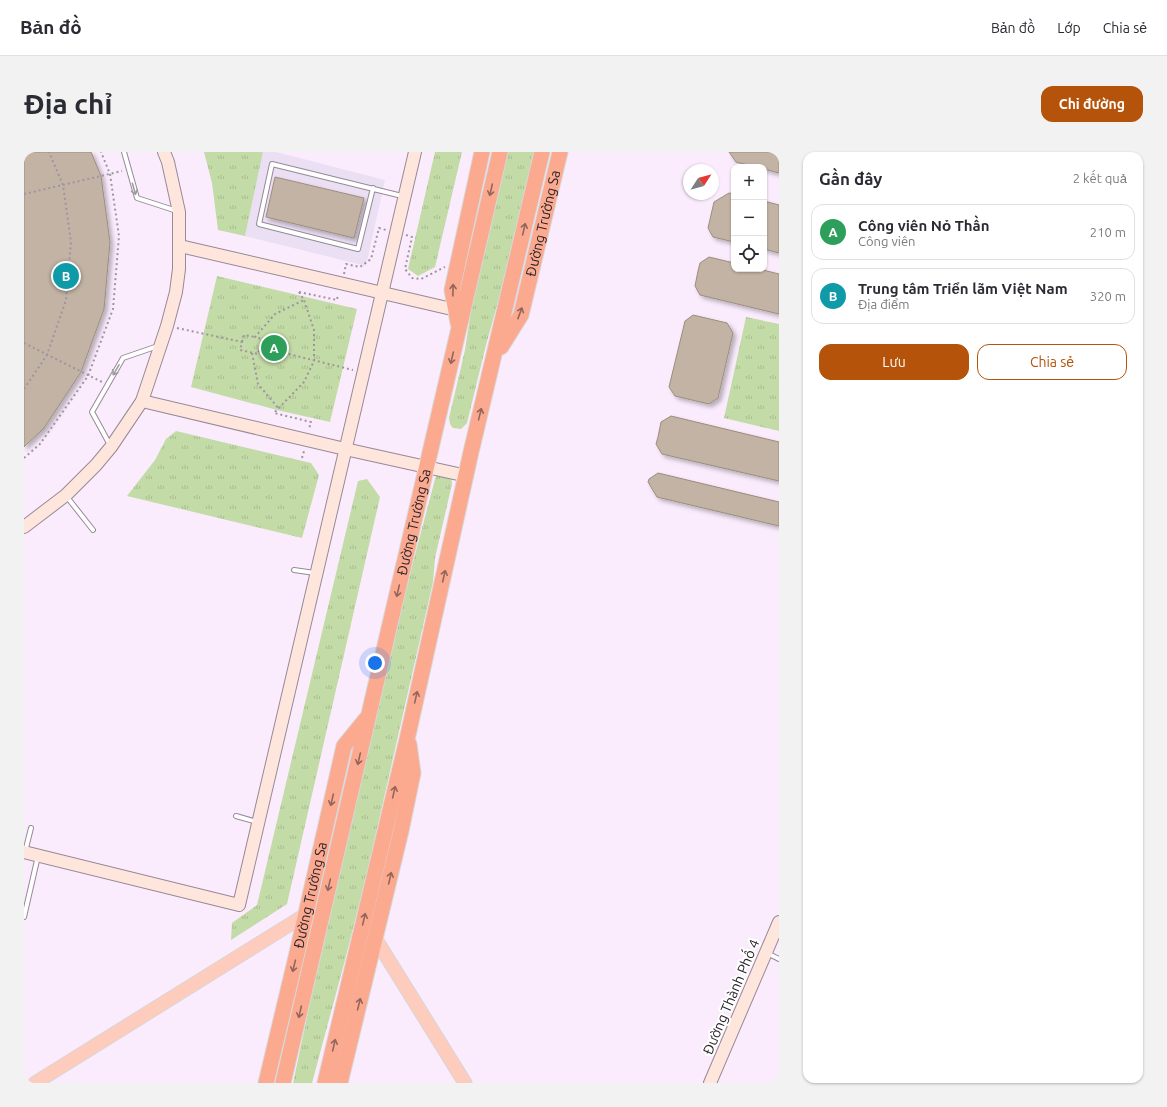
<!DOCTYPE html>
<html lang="vi">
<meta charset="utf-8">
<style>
body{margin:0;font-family:Ubuntu,sans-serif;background:#f2f2f3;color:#2b2b33}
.controls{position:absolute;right:12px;top:12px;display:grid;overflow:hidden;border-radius:8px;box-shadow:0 1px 3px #0004}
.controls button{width:36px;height:36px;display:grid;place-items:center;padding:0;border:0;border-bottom:1px solid #e1e1e2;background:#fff;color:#2b2b33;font:20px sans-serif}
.compass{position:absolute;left:659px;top:12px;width:36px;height:36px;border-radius:50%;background:#fff;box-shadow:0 1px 3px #0004;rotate:54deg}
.you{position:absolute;left:351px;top:511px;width:14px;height:14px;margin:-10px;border:3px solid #fff;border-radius:50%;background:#1a73e8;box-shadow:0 0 0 6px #1a73e833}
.badge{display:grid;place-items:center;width:26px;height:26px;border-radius:50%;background:#b45309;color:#fff;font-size:13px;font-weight:700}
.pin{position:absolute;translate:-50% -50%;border:2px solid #fff;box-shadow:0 1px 4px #0006}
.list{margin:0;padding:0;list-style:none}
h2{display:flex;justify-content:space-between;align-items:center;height:52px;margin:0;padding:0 16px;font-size:17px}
h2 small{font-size:13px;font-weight:400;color:#7c7c81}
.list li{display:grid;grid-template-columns:26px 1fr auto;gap:12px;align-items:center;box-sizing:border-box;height:56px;margin:0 8px 8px;padding:0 8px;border:1px solid #e1e1e2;border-radius:12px}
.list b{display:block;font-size:15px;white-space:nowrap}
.list p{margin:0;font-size:13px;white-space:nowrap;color:#7c7c81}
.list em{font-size:13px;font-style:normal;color:#7c7c81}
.actions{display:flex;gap:8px;padding:12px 16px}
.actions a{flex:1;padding:9px 0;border:1px solid #b45309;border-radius:12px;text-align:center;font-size:14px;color:#b45309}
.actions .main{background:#b45309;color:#fff}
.icon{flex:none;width:22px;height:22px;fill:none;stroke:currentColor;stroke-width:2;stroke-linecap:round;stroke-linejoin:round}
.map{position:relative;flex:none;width:755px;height:931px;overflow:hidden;border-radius:12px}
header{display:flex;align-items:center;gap:24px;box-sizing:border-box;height:56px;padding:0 20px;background:#fff;border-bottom:1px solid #e1e1e2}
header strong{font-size:19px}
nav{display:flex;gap:22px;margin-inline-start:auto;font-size:14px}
.intro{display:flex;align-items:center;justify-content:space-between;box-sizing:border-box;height:96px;padding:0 24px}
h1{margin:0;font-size:28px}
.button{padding:10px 18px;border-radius:12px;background:#b45309;color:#fff;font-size:14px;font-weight:700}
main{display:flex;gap:24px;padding:0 24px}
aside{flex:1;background:#fff;border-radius:12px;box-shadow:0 1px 3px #0004}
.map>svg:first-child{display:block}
.industrial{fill:#ebdff3}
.grass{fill:url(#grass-tufts)}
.building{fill:#c2b3a4;stroke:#9c8d7f;filter:url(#shadow)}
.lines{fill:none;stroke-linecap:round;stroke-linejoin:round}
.lane-casing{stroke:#968998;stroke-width:6}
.secondary-casing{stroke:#968998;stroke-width:14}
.primary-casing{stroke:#d8d7d9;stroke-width:15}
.highway-casing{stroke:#d8d7d9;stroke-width:17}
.path{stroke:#9f94a0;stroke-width:2;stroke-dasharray:2 3;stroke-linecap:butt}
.lane{stroke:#fff;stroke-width:4}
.secondary{stroke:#fee6dd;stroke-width:12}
.primary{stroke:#fdccbc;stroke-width:13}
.highway{stroke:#fcaa8f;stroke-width:15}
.oneway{stroke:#9f9c9f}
.oneway2{stroke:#92665c}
.labels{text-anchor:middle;stroke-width:4;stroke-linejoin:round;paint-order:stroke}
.street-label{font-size:14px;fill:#29232a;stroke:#fff}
</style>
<header>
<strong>Bản đồ</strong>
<nav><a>Bản đồ</a><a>Lớp</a><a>Chia sẻ</a></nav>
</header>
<div class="intro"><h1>Địa chỉ</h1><a class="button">Chỉ đường</a></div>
<main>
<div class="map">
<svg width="755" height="931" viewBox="0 0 755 931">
<defs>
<pattern id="grass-tufts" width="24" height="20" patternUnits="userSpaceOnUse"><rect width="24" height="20" fill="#c3dba6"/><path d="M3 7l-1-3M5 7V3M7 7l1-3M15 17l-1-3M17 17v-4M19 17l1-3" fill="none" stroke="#a8bc8f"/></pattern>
<filter id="shadow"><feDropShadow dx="3" dy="3" stdDeviation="2" flood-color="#0004"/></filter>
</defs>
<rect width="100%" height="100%" fill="#fbecfd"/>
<!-- industrial -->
<path class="industrial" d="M239,0H252L361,28L342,114L221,84Z"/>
<!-- grass -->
<g class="grass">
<path d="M180,0H239L221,84L194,78L188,31Z"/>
<path d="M411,0H438L411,115L394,124L384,117Z"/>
<path d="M483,0H510L477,139L462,193L443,271L437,277L429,276L426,272L425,266L441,198L449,145Z"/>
<path d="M193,124L333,157L306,270L253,258L167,235Z"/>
<path d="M722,165L755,172V279L700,266Z"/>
<path d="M152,279L287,311L295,323L278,386L103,344L131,308L142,287Z"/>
<path d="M413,323L427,324L428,332L411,406L409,430L342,725L321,808L288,931H269L286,851L377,454L386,422L411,327Z"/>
<path d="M343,327L356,345L263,752L207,788L208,771L233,753L334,329Z"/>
</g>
<!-- building -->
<g class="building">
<path d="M0,0H67L77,24L86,90L80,157L57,220L20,276L0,295Z"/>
<path d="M705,0H755V21L740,17V15H732L712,10Z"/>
<path d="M251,25L340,46L330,86L242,65Z"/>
<path d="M705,41L710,42V90L689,85L684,76L690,50Z"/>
<path d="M740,49L755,53V101L740,97Z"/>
<path d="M685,105L710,111V117H735L755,122V162L676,143L671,134L674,119L676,111Z"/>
<path d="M669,163L703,171L709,181L694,246L685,252L651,244L645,235L661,169Z"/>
<path d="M647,264L755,290V329L638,302L632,292L634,285L637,270Z"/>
<path d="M634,321L755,350V374L633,345L624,330L625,327Z"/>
</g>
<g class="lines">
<defs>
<g id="lane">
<path d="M100,0L113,46L153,59"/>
<path d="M349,36L334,97L235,72L248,12L378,44"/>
<path d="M86,293L68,260L99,206L134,194"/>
<path d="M43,345L69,378"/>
<path d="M270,418L291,421"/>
<path d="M212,664L233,670"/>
<path d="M1,700L7,676"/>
<path d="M0,765L14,704"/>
<path d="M743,801L755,807"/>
</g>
<g id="secondary">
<path d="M156,94L432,158"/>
<path d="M118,249L321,297L443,324"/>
<path d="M0,375L42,343L72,313L87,295L118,249L143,174L152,140L155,117V60L144,10L140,0"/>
<path d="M0,700L215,753L391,0"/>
<path d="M686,931L755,770"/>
</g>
<g id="primary">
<path d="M351,786L441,931"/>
<path d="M11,931L281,763"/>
</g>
<g id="highway">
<path d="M434,171L428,138L458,0"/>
<path id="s1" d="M477,195L497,163L536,0"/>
<path id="s2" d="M242,931L273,801L320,594L342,567"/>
<path id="s3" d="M259,931L476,0"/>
<path d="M301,931L384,583L447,300L518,0"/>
<path d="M316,931L377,679L389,621L385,592"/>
</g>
</defs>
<!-- lane casing -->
<use href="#lane" class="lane-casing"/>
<!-- secondary casing -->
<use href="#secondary" class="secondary-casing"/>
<!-- primary casing -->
<use href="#primary" class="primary-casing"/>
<!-- highway casing -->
<use href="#highway" class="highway-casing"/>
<!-- path -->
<g class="path">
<path d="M0,42L98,19"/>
<path d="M382,83L388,85L381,117L388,126L397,127L421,115"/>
<path d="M320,122L322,112L336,115L347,107L355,76L362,78"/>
<path d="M275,140L313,148L314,142"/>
<path d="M275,140L280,148L290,178V209L280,230L250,261L287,270L285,277"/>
<path d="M153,176L218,190L216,198L234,202L236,195L329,218"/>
<path d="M218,190L220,183L231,185"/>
<path d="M0,191L78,230"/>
<path d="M236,195L238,187L231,185L251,162L280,148"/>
<path d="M228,201L234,232L255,257"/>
<path d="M0,237L23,203L42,148L47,90L39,33L25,0"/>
<path d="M0,306L16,292L64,224L89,157L95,84L86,22L77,0"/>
<path d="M278,306L280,299"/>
</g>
<!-- lane -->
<use href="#lane" class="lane"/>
<!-- secondary -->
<use href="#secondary" class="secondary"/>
<!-- primary -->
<use href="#primary" class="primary"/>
<!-- highway -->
<use href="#highway" class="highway"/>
</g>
<!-- one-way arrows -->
<defs><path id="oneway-shaft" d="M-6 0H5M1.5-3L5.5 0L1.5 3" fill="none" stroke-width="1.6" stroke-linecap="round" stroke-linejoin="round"/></defs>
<g class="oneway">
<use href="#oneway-shaft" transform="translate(110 37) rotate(74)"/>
<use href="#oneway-shaft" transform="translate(92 218) rotate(120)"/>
</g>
<g class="oneway2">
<use href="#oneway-shaft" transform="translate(467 38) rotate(103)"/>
<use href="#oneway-shaft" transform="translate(500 77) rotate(-77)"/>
<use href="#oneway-shaft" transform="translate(429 138) rotate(-89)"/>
<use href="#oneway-shaft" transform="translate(496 161) rotate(-70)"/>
<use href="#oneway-shaft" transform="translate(428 206) rotate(103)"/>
<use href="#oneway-shaft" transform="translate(456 262) rotate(-76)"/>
<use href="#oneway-shaft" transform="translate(420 424) rotate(-77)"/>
<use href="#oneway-shaft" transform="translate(374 439) rotate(103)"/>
<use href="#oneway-shaft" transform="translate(392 545) rotate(-77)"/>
<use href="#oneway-shaft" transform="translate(335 607) rotate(103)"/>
<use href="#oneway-shaft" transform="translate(370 640) rotate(-77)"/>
<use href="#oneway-shaft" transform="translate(308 648) rotate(103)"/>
<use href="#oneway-shaft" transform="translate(366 726) rotate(-77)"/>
<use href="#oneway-shaft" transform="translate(305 733) rotate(103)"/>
<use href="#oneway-shaft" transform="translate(340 767) rotate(-77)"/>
<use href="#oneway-shaft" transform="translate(270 814) rotate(104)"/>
<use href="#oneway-shaft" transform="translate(335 852) rotate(-76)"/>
<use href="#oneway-shaft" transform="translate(276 860) rotate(103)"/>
<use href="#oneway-shaft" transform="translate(310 893) rotate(-77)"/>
</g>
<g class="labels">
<!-- street labels -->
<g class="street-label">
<text dy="5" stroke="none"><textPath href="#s1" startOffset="132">Đường Trường Sa</textPath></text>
<text dy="5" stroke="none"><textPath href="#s3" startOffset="576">Đường Trường Sa</textPath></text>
<text dy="5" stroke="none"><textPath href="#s2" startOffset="193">Đường Trường Sa</textPath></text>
<text transform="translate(707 845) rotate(-67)" y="5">Đường Thành Phố 4</text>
</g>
</g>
</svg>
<div class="controls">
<button>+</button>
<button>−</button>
<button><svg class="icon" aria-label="locate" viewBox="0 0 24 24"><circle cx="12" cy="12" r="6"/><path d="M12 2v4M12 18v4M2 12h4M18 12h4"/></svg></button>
</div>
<svg class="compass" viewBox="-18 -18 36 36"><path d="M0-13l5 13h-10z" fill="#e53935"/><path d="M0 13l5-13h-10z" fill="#7c7c81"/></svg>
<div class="you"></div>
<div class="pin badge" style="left:250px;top:196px;background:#2e9e5b">A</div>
<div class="pin badge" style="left:42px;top:124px;background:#0f9aa8">B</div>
</div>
<aside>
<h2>Gần đây<small>2 kết quả</small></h2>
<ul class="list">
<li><span class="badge" style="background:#2e9e5b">A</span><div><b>Công viên Nỏ Thần</b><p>Công viên</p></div><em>210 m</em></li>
<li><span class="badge" style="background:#0f9aa8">B</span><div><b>Trung tâm Triển lãm Việt Nam</b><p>Địa điểm</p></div><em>320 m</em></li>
</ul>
<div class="actions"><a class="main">Lưu</a><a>Chia sẻ</a></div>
</aside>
</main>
